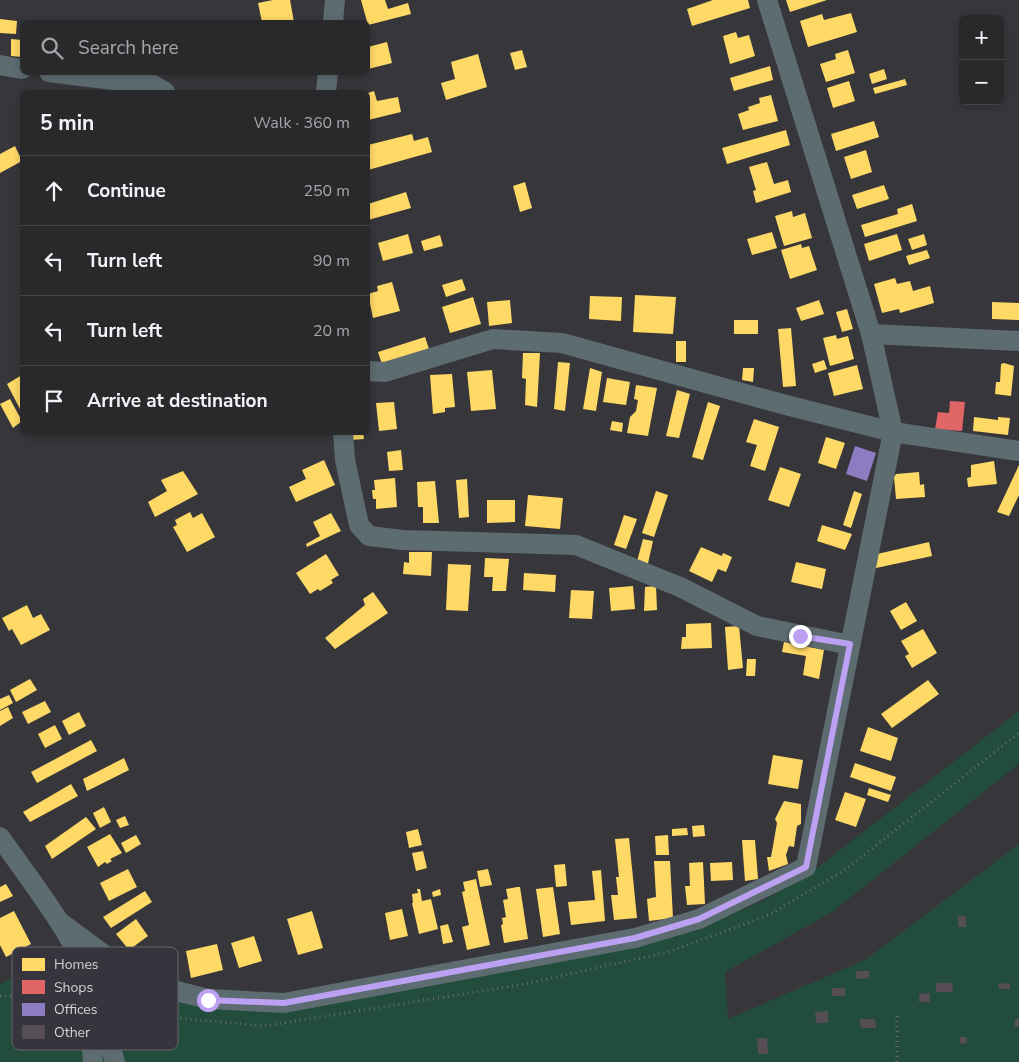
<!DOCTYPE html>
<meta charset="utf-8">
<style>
body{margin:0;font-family:"Nunito Sans",sans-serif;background:#353538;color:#f1f3f6}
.controls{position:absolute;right:15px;top:15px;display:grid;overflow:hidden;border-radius:8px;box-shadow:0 2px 8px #0003}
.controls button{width:45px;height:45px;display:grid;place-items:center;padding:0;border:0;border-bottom:1px solid #454548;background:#29292c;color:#f1f3f6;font:25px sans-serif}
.stop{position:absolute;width:15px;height:15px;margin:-11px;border:4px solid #bca0f2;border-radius:50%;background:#fff}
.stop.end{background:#bca0f2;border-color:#fff;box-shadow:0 1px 5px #0008}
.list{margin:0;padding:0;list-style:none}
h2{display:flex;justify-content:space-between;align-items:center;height:65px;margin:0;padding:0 20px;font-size:21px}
h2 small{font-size:16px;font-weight:400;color:#a5a6a9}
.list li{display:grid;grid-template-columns:32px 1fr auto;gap:15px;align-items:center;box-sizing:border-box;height:70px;padding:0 20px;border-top:1px solid #454548}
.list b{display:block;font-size:19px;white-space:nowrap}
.list em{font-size:16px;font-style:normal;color:#a5a6a9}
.icon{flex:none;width:28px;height:28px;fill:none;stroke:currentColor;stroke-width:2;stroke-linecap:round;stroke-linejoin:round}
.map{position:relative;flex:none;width:1019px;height:1062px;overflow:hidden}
.search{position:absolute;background:#29292c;box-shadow:0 2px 8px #0003;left:20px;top:20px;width:350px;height:55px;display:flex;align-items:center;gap:12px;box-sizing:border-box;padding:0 18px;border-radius:8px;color:#a5a6a9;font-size:19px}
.panel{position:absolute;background:#29292c;box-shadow:0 2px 8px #0003;left:20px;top:90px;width:350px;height:345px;border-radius:8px}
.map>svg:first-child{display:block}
.green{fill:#224c3b}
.homes{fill:#ffd966}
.shops{fill:#e06666}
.offices{fill:#8e7cc3}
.building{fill:#564e54}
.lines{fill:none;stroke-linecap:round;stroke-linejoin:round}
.path{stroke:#656d71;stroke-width:3;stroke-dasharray:1 4;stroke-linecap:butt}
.street{stroke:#5d6c71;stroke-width:20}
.route{stroke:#bca0f2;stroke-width:6}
.key{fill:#36353d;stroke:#65646b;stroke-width:1}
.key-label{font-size:14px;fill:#d2d1d6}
</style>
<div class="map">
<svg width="1019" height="1062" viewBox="0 0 1019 1062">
<rect width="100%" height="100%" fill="#37373b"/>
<!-- green -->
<path class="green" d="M1019,711V764L832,912L725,972L728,1019L865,960L1019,844V1062H0V984L45,960L108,969L141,994L207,1006L699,928L763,901L813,871Z"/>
<!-- homes -->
<g class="homes">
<path d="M273,0H290L294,22H262L258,3Z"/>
<path d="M361,0H385L388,9L408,3L411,14L368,25Z"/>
<path d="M713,0H748L750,8L692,26L687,9Z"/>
<path d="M786,0H827L790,12Z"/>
<path d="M851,13L857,32L808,47L800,21L822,14L824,20Z"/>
<path d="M0,19L17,21L16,34L0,33Z"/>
<path d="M736,32L738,38L749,35L755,56L730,64L723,36Z"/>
<path d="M11,39L22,40V57L11,56Z"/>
<path d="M387,42L392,63L368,69V47Z"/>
<path d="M522,50L527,67L515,70L510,53Z"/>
<path d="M848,50L855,73L826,82L820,64L836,59L835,54Z"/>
<path d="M478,54L487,87L446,100L441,83L455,79L451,62Z"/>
<path d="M770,66L773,80L734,91L730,78Z"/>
<path d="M884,69L887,79L872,84L869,74Z"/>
<path d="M905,79L907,85L875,94L873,88Z"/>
<path d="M849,81L855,101L833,108L827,88Z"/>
<path d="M374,91L377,101L398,97L401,112L368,120V93Z"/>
<path d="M771,95L778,121L743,130L738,114L749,110L748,107L760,103L759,98Z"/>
<path d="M874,121L879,137L836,151L831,134Z"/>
<path d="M786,130L790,145L727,164L722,148Z"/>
<path d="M412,134L414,141L428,137L432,152L368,170V145Z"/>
<path d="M15,146L22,161L0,173V154Z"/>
<path d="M866,150L872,172L851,179L844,157Z"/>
<path d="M767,162L774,184L788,180L791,192L756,203L753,191L756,190L749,167Z"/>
<path d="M525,182L532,208L520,212L513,186Z"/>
<path d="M884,185L889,199L857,209L852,195Z"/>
<path d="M406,192L411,208L368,220V204Z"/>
<path d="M912,204L917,221L865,237L861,225L898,214L897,209Z"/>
<path d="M792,211L793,217L805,213L812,238L784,246L775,216Z"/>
<path d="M772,232L777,248L752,255L747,239Z"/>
<path d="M408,234L413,253L383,261L378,243Z"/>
<path d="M897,234L902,250L869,261L864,244Z"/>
<path d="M924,234L927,245L912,250L908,239Z"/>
<path d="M440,235L443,246L424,251L421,241Z"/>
<path d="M801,244L802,248L809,246L817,270L790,279L781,250Z"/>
<path d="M927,250L930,258L909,265L906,256Z"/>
<path d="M895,278L897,284L910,281L913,291L930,286L934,303L900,313L899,309L882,313L874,284Z"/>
<path d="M462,279L466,290L446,297L442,285Z"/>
<path d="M392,282L400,311L373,318L368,294L378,291L377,286Z"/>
<path d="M635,295L676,297L673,334L633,332Z"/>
<path d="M590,296L622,297L621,321L589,319Z"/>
<path d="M473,297L481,324L450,333L442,307Z"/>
<path d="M510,300L512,323L489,326L487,302Z"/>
<path d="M819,300L824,314L801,321L796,308Z"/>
<path d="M992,302L1019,303V320L992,319Z"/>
<path d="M847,309L853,329L842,332L836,312Z"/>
<rect x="734" y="320" width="24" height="14"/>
<path d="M791,328L796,386L783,387L778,329Z"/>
<path d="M836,335L837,339L848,336L854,359L830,366L823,338Z"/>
<path d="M425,337L429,349L382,364L378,352Z"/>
<rect x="676" y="341" width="10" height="21"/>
<path d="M523,353H540L537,407L525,405L526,379L522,378Z"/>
<path d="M824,360L827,369L815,373L812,364Z"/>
<path d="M558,362L570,363L565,411L554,409Z"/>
<path d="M1004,363L1014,366L1011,396L995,394L996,382H1000L1001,364Z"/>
<path d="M857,365L863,389L834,396L828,373Z"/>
<path d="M590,368L602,372L596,411L583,409Z"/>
<path d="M743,368H754L753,382L742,380Z"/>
<path d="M492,370L496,409L471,411L467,372Z"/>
<path d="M452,374L455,407L445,408V412L433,414L430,375Z"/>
<path d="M22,375V413L7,384Z"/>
<path d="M607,378L630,382L626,405L603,402Z"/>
<path d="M636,385L657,388L648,436L627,433L630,417L636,411L638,400L634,399Z"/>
<path d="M677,390L690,394L679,438L666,436Z"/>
<path d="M10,399L22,421L13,428L0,404Z"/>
<path d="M394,402L397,429L379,431L376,403Z"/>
<path d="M708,402L720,406L703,460L692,457Z"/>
<path d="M974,417L998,420V417L1010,418L1008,435L973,431Z"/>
<path d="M754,419L779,427L765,471L750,466L757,445L746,442Z"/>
<path d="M612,421L623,423L622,432L610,430Z"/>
<path d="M349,432H363L364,439L350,440Z"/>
<path d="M826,437L845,443L836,469L818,463Z"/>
<path d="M401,450L403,470L389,471L387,452Z"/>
<path d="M324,460L335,485L296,502L289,487L306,479L302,470Z"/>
<path d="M994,461L997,484L968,487L967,478L971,477V465Z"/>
<path d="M1019,465V495L1009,516L997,512Z"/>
<path d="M780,467L801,474L789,507L768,500Z"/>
<path d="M183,471L198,494L155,517L148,502L167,491L161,480Z"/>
<path d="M919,472L920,485L924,484L925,497L896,499L894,477L896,474Z"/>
<path d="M395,478L397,507L376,509V499H373L372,490H375L374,480Z"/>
<path d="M467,479L469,517L459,518L456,480Z"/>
<path d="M435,481L439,523H423V507H418L417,482Z"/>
<path d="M656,491L668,495L654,537L642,533Z"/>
<path d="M854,491L862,494L851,528L843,525Z"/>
<path d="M528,495L563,498L560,529L525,526Z"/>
<path d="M487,500H515V522L487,523Z"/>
<path d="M190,512L193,518L202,513L215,537L187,552L173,527L177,525L175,520Z"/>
<path d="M331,513L341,531L307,547L306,544L320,536L313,522Z"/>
<path d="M624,515L637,519L626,549L614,545Z"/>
<path d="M822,525L852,534L845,550L817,541Z"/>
<path d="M643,539L653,541L647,568L636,565Z"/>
<path d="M929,542L932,556L876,568L873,555Z"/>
<path d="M701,547L722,556L723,553L732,557L726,572L718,569L712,582L689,571Z"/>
<path d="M409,552H432L431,576L403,574L404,562L409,563Z"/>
<path d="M326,554L339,575L331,580L333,583L320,591L318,589L310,594L296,573Z"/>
<path d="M485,558L509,559L506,591H492L493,577H484Z"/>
<path d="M796,562L826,569L822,589L791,582Z"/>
<path d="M448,564L471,565L468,611L446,610Z"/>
<path d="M524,573L556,575L555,592L523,590Z"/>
<path d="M633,586L635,609L611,611L609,588Z"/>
<path d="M656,586L657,610L644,611L645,587Z"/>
<path d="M571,590L594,591L592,619L569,618Z"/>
<path d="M373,592L388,613L335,649L325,638L365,605L363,599Z"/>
<path d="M906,602L917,621L901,630L890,611Z"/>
<path d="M27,605L33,618L41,614L50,630L21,645L12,629L9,631L2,618Z"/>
<path d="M711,623L712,648L681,649L682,637H686V624Z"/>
<path d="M739,626L743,668L728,670L725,627Z"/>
<path d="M923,629L937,653L912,668L905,656L909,654L901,641Z"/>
<path d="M784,642L824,650L819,679L803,675L806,656L782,652Z"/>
<path d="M747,659H756L755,676H746Z"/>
<path d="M30,679L37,690L16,702L10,690Z"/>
<path d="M928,680L939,694L892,728L881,714Z"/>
<path d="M9,695L13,703L0,710V699Z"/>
<path d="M45,701L51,712L28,724L22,712Z"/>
<path d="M8,707L13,718L0,726V711Z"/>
<path d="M79,712L86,726L69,735L62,721Z"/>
<path d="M55,725L62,739L45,748L38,734Z"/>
<path d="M868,727L898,738L891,761L860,751Z"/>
<path d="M91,740L97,751L37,783L31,772Z"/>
<path d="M773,755L803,760L798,789L768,784Z"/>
<path d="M124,758L129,770L87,791L83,779Z"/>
<path d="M855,763L896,777L891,791L850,777Z"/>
<path d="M71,784L78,796L30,822L23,812Z"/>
<path d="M869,788L891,795L888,802L867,795Z"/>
<path d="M845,792L866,799L856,827L835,820Z"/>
<path d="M784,801L801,804V824L797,826L794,847L789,846L786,855L788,864L769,871L767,857H771L777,823L775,819Z"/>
<path d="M104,807L111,822L100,828L93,813Z"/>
<path d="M125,816L129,825L120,828L116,820Z"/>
<path d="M86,817L96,829L52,859L45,846Z"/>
<path d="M704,825L705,836L693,837L692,826Z"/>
<path d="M687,828L688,835L672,836V829Z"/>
<path d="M418,829L422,845L409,848L406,832Z"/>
<path d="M110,834L122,853L110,859L112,861L107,864L105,862L98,867L87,847Z"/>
<path d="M136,835L141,844L126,853L121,843Z"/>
<path d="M668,835L669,855H656L655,836Z"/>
<path d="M629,838L637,918L614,920L611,895H618L616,877H619L615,839Z"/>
<path d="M742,840H755L758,879L745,881Z"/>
<path d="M423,851L427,868L416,871L412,853Z"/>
<path d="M654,861H670L673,918L649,921L647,899L656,897Z"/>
<path d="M703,862L705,904L687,905L685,886H690L689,863Z"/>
<path d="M732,862L733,880L711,881L710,863Z"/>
<path d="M565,864L567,886L556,887L554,865Z"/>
<path d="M128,869L137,887L109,901L100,883Z"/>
<path d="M488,869L492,885L480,887L477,871Z"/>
<path d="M601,870L605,921L571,925L568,902L595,900L592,871Z"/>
<path d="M476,879L490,945L467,950L462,927L469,925L462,892L465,891L463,882Z"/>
<path d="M6,884L13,896L0,902V887Z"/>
<path d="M517,887H520L528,939L504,943L501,925L503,924L502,918L506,917L503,900L508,899L506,889Z"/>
<path d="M553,887L560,934L543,937L536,889Z"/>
<path d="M417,889H420L422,901L431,899L438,929L419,934L412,903H413L412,894L418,893Z"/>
<path d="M440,889L441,895L433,897L432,892Z"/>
<path d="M145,891L152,902L111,928L103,917Z"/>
<path d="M402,909L408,936L390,940L385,913Z"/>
<path d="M14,911L31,944L6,957L0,945V918Z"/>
<path d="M312,911L323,948L298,955L287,919Z"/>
<path d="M136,919L148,936L129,950L116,934Z"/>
<path d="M448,924L453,942L443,944L440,926Z"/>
<path d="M254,936L262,961L239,968L231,943Z"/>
<path d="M217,944L223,970L191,978L186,951Z"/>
</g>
<!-- shops -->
<path class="shops" d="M950,401L965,402L962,431L935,429L938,412L949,413Z"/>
<!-- offices -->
<path class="offices" d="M855,446L876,453L867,481L846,474Z"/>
<!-- building -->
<g class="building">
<rect x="958" y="916" width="8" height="11"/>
<path d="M856,971H869V978L856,979Z"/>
<path d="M936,983H952L953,992H936Z"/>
<path d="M1010,983V989H999L998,984Z"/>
<rect x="832" y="988" width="13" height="8"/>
<path d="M930,993V1002H919V994Z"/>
<path d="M828,1011V1023H816L815,1012Z"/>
<path d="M860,1019H875L876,1028H861Z"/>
<rect x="1015" y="1019" width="4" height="8"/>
<path d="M960,1037H967V1043L960,1044Z"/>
<path d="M757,1038H767L768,1054H758Z"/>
</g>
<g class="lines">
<!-- path -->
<g class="path">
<path d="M0,996L72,1000"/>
<path d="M117,1006L154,1016L265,1026L525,984L668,952L769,915L846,869L1019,733"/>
<path d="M897,1062V1014"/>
</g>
<!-- street -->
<g class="street">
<path d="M333,22L335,0"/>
<path d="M0,65L22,69"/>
<path d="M49,72L153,85L165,92"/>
<path d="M326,92L328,72"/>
<path d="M871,334L1019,341"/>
<path d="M368,371L385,372L493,339L562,343L782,404L893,432L1019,451"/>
<path d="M343,432L345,460L359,525L369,536L403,540L576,545L680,587L757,626L850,645"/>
<path d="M0,837C31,881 64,923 87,971C100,1000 106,1032 115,1062"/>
<path d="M60,922L141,982L208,999L284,1003L635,938L699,919L806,867L893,432L871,334L767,0"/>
<path d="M88,994L93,1062"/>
</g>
</g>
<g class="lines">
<!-- route -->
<path class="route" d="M208,1000L284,1003L635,938L699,919L806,867L850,644L800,636"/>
</g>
<!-- legend -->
<rect x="12" y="947" width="166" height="103" rx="8" class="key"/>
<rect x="22" y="958" width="23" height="13" fill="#ffd966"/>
<rect x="22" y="980" width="23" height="14" fill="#e06666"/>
<rect x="22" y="1003" width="23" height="13" fill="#8e7cc3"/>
<rect x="22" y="1025" width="23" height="14" fill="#564e54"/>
<g class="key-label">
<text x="54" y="969">Homes</text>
<text x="54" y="992">Shops</text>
<text x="54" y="1014">Offices</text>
<text x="54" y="1037">Other</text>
</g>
</svg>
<div class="controls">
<button>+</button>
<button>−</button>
</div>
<div class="stop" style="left:208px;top:1000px"></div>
<div class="stop end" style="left:800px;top:636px"></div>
<div class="search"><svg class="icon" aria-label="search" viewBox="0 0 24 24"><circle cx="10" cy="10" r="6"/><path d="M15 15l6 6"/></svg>Search here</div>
<section class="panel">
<h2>5 min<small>Walk · 360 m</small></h2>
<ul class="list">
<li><svg class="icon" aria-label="ahead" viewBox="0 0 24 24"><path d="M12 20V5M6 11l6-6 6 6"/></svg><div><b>Continue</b></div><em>250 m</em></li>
<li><svg class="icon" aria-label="left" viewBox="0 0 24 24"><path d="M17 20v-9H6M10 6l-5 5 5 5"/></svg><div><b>Turn left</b></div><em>90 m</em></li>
<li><svg class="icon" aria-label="left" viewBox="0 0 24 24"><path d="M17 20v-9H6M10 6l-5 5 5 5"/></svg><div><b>Turn left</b></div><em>20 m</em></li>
<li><svg class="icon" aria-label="arrive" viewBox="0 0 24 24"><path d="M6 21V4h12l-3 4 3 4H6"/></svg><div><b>Arrive at destination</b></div></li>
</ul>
</section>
</div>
